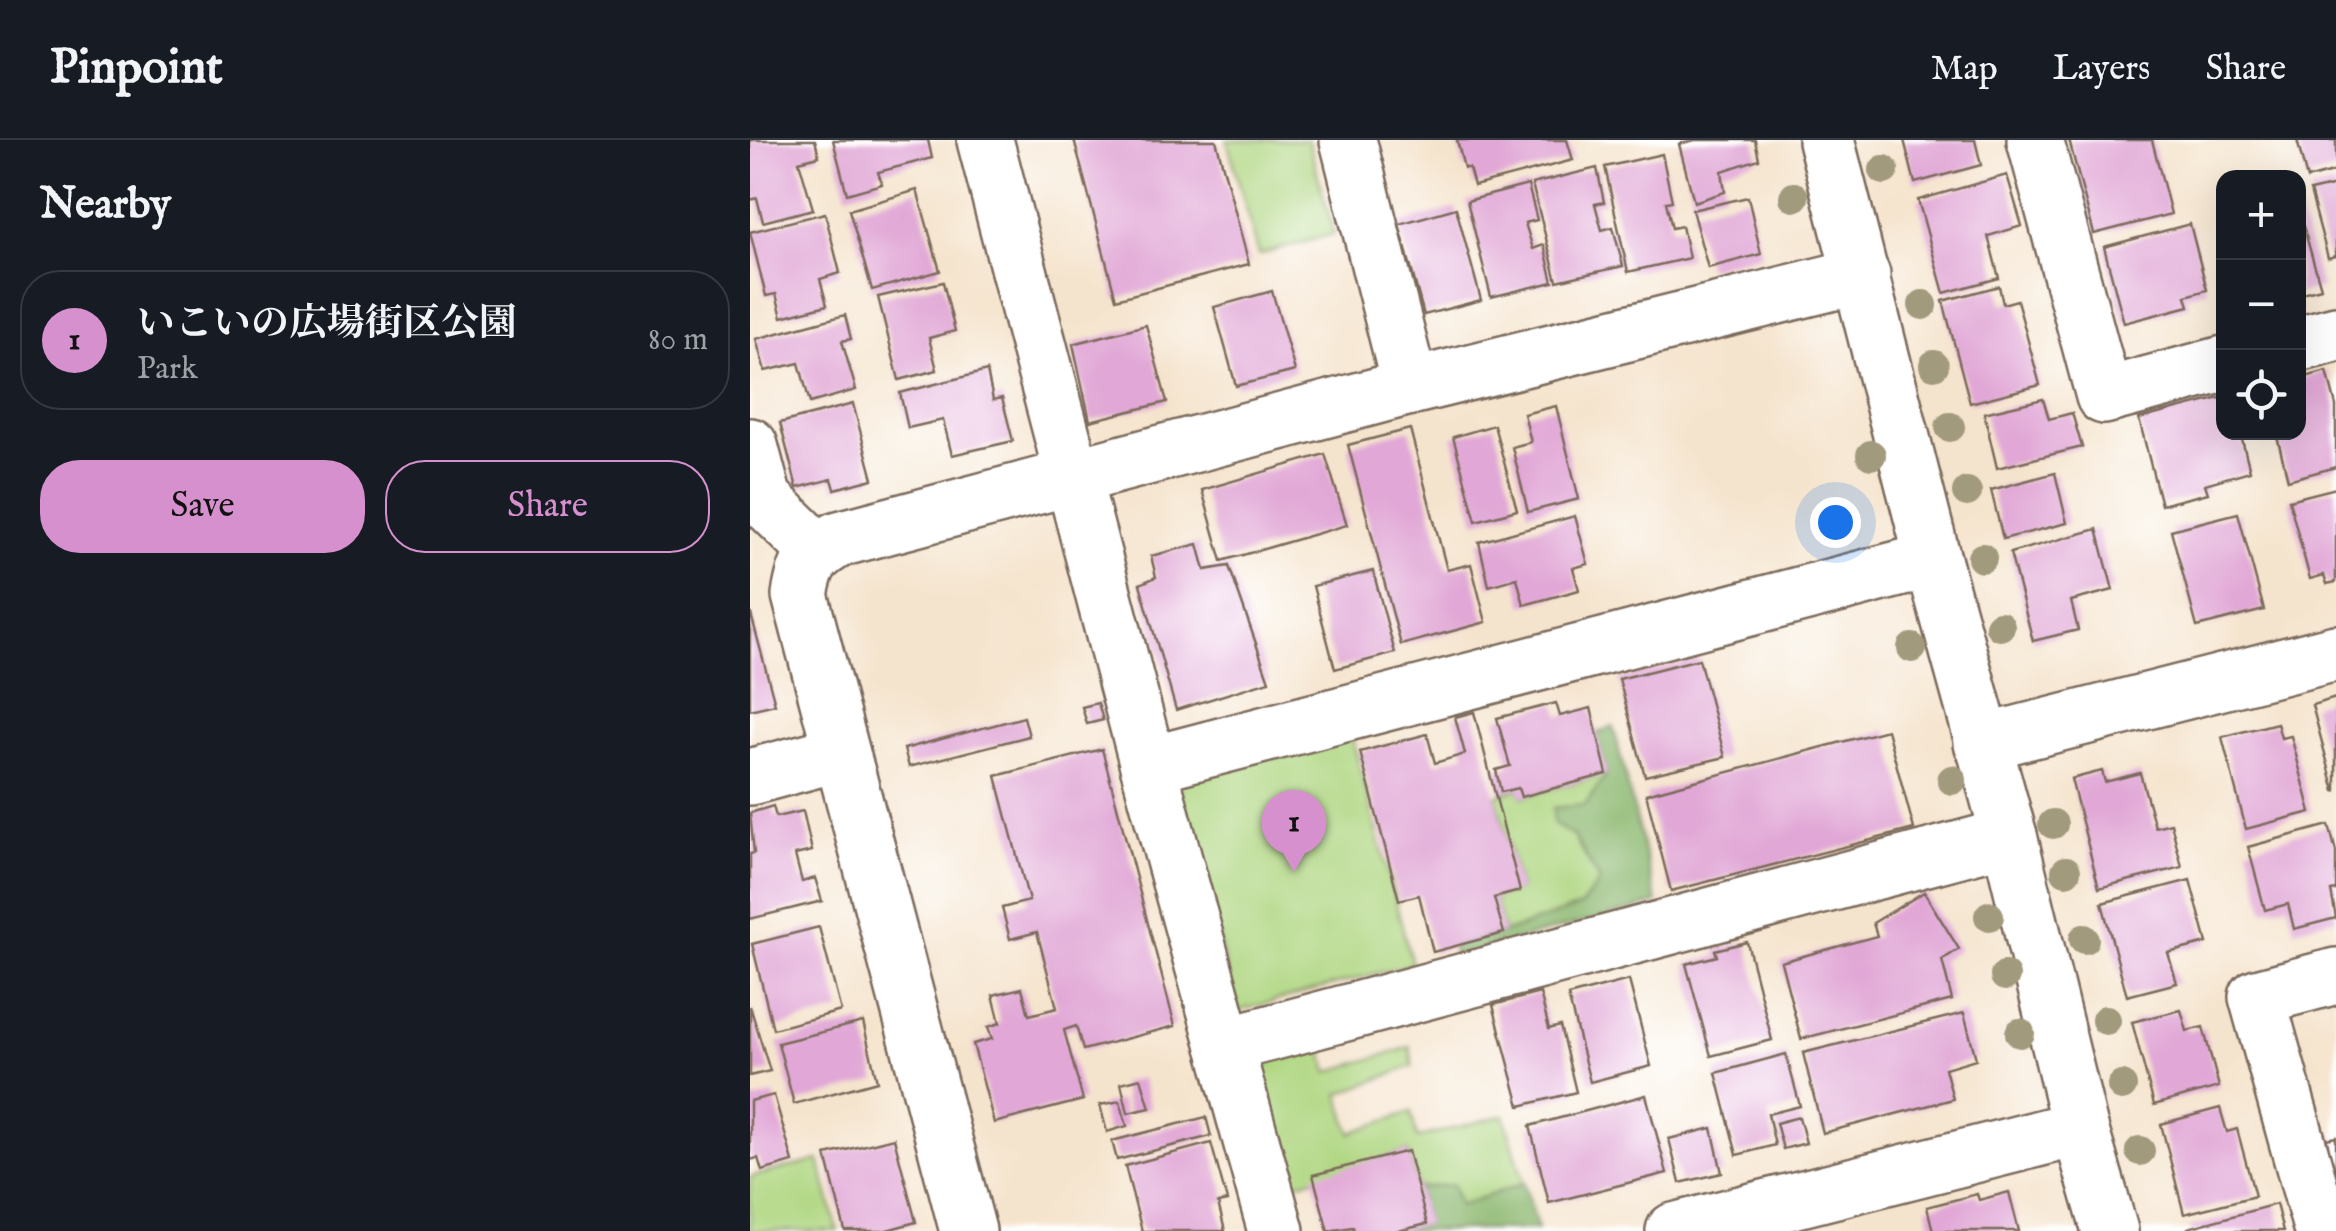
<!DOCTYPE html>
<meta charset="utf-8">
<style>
body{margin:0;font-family:"IM FELL English","Noto Serif JP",serif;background:#242831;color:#f1f3f6}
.controls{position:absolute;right:30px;top:30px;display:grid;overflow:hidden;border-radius:20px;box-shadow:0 10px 40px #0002}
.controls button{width:90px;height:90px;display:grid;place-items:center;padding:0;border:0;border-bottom:2px solid #363941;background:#171b24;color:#f1f3f6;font:50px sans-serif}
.you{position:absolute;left:1085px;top:382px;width:35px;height:35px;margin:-25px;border:8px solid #fff;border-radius:50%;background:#1a73e8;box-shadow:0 0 0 15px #1a73e833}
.badge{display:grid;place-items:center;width:65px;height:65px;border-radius:50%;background:#d690ce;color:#111;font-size:32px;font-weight:700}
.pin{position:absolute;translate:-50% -82px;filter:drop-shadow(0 2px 5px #0008)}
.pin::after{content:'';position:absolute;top:52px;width:35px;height:30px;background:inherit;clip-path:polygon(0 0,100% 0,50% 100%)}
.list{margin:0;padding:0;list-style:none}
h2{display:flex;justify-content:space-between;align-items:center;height:130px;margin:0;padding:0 40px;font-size:42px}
h2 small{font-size:32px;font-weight:400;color:#9ea1a6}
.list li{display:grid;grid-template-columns:65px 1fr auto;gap:30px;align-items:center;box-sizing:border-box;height:140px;margin:0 20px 20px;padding:0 20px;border:2px solid #363941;border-radius:40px}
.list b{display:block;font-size:38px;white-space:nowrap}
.list p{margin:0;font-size:32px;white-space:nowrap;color:#9ea1a6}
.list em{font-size:32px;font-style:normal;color:#9ea1a6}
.actions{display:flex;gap:20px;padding:30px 40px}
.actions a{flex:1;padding:22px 0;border:2px solid #d690ce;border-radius:40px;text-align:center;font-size:35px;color:#d690ce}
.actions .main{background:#d690ce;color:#111}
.icon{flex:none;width:55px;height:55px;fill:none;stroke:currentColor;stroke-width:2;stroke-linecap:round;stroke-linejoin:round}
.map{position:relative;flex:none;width:1586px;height:1091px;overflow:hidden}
header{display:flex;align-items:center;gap:60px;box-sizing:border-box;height:140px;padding:0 50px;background:#171b24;border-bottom:2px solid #363941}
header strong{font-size:48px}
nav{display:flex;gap:55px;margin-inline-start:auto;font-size:35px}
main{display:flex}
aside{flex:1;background:#171b24}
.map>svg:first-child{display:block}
.green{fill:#afd680;stroke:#75804f;stroke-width:2.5}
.forest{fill:#8bb76e;stroke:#637046;stroke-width:2.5}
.building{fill:#e1a7d6}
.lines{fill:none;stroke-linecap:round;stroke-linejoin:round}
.minor-casing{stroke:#7c6b5b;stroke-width:60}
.minor{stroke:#fff;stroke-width:55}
.tree{fill:#a29a7d}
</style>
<header>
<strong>Pinpoint</strong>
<nav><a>Map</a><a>Layers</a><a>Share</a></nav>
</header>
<main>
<aside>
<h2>Nearby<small></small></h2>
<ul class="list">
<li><span class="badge">1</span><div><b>いこいの広場街区公園</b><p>Park</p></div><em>80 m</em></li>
</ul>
<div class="actions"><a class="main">Save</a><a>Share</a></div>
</aside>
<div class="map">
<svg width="1586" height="1091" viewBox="0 0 1586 1091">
<rect width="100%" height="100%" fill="#fff"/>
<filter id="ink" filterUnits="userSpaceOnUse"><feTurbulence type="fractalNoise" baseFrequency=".01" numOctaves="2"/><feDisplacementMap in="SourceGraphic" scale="20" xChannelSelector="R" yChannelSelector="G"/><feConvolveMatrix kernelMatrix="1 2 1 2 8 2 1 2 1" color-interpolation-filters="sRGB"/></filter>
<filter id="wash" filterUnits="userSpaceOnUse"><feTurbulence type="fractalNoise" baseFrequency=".0048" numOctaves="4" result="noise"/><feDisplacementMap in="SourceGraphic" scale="40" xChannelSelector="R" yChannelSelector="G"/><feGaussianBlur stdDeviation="2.25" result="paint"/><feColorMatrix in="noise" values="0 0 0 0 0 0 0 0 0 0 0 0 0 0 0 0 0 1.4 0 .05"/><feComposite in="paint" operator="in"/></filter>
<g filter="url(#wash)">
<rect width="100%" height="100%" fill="#f5e4cd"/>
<!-- green -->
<g class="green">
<path d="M477,0H558L584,94L509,115Z"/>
<path d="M601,594L662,824L488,871L427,641Z"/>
<path d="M857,634L835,666L804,668V684L824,696L850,741L831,766L754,793L744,758L770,750L746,656L768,648L772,657Z"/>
<path d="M571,901L578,932L660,907L663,926L589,954L601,993L661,972L667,998L754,975L774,1043L709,1066L703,1045L668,1048L658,1011L537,1046L509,938L523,913Z"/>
<path d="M69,1020L88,1091H0V1037Z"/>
</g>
<!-- forest -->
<g class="forest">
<path d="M863,586L907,763L704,817L702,807L754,793L831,766L850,741L824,697L804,684L803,668L835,665L857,634L847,594Z"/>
<path d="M774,1043L788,1089L648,1091L677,1084L668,1048L703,1045L709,1066Z"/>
</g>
<g id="blocks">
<!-- building -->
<g class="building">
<path d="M0,0H65L69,16L49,21L63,69L13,82L7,58L0,60Z"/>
<path d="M83,0H178L182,18L128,32L132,44L97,54Z"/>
<path d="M324,0H466L499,124L366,159Z"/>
<path d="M707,0H817L823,20L724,46L719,28H714Z"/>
<path d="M945,0H1005L1009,19L972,31L975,52L944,62L929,4Z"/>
<path d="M1154,0H1225L1231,25L1165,43Z"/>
<path d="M1319,0H1402L1421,74L1344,94Z"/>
<path d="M1547,0H1586V31L1557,39Z"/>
<path d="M912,14L922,61L916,62L922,88L932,86L939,118L878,132L855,27Z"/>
<path d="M847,28L854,62L845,64L852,90L863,87L873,126L807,141L782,44Z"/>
<path d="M1257,35L1272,86L1238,96L1249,138L1194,153L1168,60Z"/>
<path d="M778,45L787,80L775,83L783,109L794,105L803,142L741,157L717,61Z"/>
<path d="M1586,45V116L1578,118L1560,51Z"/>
<path d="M167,50L190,131L122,150L99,70Z"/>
<path d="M998,57L1011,114L958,128L942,70Z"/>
<path d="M706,68L731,160L674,175L649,84Z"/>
<path d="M1548,68L1571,148L1548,154Z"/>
<path d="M75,73L90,133L70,139L77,165L32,177L26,154L16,156L0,92Z"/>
<path d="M1440,84L1457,150L1436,156L1439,166L1374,183L1354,107Z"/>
<path d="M193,142L205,191L179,198L187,230L149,240L128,157Z"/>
<path d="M1249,146L1253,164L1267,160L1290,245L1220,263L1193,161Z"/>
<path d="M522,151L545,231L486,246L464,167Z"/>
<path d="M95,175L101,199L92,201L106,250L60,263L49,223L15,231L6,199Z"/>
<path d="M396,185L417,262L340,281L323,204Z"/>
<path d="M237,231L243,260L252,258L263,301L202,315L193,280L158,288L150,253Z"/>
<path d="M1577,231L1586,266V327L1538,340L1526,292H1548V239Z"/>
<path d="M1474,257V292H1490L1500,331L1455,344L1458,353L1411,365L1389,279Z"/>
<path d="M1293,259L1299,279L1322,273L1332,307L1247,328L1234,273Z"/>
<path d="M103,264L123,339L85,349L82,339L47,348L30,283Z"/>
<path d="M806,266L829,359L778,372L762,307L781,302L774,274Z"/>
<path d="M744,285L767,370L726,381L703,297Z"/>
<path d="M660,289L697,430L721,424L736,482L651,505L598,305Z"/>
<path d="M575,314L597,385L472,421L452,350Z"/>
<path d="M1305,333L1317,383L1253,399L1241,350Z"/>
<path d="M1586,348V442L1577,444L1574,435L1560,439L1539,360Z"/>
<path d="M1488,373L1514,470L1447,487L1421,390Z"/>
<path d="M825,376L838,424L823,428L829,450L774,465L767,438L739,446L729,402Z"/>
<path d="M1347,389L1363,450L1321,461L1328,490L1283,501L1260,413Z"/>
<path d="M448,404L455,430L479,426L519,541L426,570L390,444L406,437L401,416Z"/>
<path d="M623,431L645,513L585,529L563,446Z"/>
<path d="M1,474L25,564L0,570V475Z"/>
<path d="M949,519L975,617L895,636L869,539Z"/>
<path d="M1586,558V651H1585L1562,565Z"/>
<path d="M348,563L353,580L337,584L332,567Z"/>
<path d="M806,563L810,576L841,568L857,634L771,657L768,648L751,652L746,630L760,626L747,578Z"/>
<path d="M724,572L770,751L744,758L754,793L683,812L669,755L649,760L610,612L677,594L685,623L715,614L705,577Z"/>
<path d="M274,577L279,596L159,627L154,609Z"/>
<path d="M1527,583L1531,598L1541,596L1561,672L1496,689L1472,597Z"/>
<path d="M1137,590L1164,689L921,751L896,654Z"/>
<path d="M352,609L425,886L333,910L326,886L314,890L333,960L244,983L223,904L242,899L238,887L250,883L243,855L272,848L279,875L307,868L287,792L260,799L252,768L279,761L246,636Z"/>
<path d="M1352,631L1355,642L1390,633L1405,687L1421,683L1432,727L1349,748L1321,639Z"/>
<path d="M23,666L26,677L53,671L62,711L45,715L52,742L65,738L72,761L0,779V714L4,713L0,673Z"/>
<path d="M1579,685L1586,712V750L1581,751L1586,778L1544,789L1538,764L1515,770L1498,707Z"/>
<path d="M1440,740L1457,803L1418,813L1427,843L1377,856L1352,763Z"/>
<path d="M1174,752L1209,809L1192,820L1202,860L1051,899L1031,822L1127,796L1123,783Z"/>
<path d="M69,787L91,871L23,889L2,804Z"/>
<path d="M997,802L1022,900L961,916L936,824L967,816L965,810Z"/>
<path d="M879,840L901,926L840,942L818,856Z"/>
<path d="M790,853L799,889L810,886L826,952L770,966L743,865Z"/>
<path d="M0,866L20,931L0,936Z"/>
<path d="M1431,870L1437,891L1453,887L1469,947L1404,965L1382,882Z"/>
<path d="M1214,873L1226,919L1195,928L1203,959L1073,993L1053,913Z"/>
<path d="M113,882L127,941L44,964L28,903Z"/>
<path d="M1036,914L1050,966L1018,974L1025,1005L987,1015L966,933Z"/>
<path d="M391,938L400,968L378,973L371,943Z"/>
<path d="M24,955L43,1022L12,1031L8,1018L0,1020V961Z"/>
<path d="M896,955L917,1033L799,1063L780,986Z"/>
<path d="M370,961L377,986L357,992L350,965Z"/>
<path d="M1470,968L1477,992L1487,989L1505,1056L1434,1074L1411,984Z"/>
<path d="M456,977L461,996L367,1020L362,1001Z"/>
<path d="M1049,977L1056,1003L1033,1009L1026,983Z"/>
<path d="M962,988L972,1033L930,1043L919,999Z"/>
<path d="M1586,997V1033H1585L1576,999Z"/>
<path d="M144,998L166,1082L133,1091H95L76,1015Z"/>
<path d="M461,1003L477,1061L468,1063L475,1091H392L375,1026Z"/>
<path d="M658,1011L677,1084L648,1091H604L603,1087L578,1091L563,1035Z"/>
<path d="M1259,1052L1269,1091H1183L1177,1067L1227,1054L1229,1060Z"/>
<path d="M1526,1064L1533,1091H1439L1438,1088Z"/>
</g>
</g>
</g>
<g filter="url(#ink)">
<use href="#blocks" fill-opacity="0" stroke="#7c6b5b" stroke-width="2.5"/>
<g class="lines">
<defs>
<g id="minor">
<path d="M235,0L398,625L526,1091"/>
<path d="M598,0L660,247"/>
<path d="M1076,0L1183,420L1259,696L1330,988L1360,1091"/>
<path d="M1285,0L1354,256L1474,224"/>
<path d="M1548,204L1586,194"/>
<path d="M0,306L14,359L67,411"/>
<path d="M1232,603L1586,513"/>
<path d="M398,625L1183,420"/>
<path d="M0,637L90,613"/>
<path d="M475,905L1259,696"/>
<path d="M218,1091L50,455C56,422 60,416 89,399L660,247L1112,135"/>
<path d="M924,1091L1330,988"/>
<path d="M1572,1091L1507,857L1586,836"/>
</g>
</defs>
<!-- minor casing -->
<use href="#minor" class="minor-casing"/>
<!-- minor -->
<use href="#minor" class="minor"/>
</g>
<!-- trees -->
<g class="tree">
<circle cx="1134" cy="30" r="15"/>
<circle cx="1044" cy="57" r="15"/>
<circle cx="1173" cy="165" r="15"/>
<circle cx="1184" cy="225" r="15"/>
<circle cx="1200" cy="287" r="15"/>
<circle cx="1121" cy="315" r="15"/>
<circle cx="1217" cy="352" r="15"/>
<circle cx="1232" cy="418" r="15"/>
<circle cx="1250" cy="486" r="15"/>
<circle cx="1162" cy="508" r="15"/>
<circle cx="1202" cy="640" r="15"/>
<circle cx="1303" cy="684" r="15"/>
<circle cx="1316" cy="731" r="15"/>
<circle cx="1239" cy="776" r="15"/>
<circle cx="1334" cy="799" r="15"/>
<circle cx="1255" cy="836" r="15"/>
<circle cx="1356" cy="880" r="15"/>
<circle cx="1270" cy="893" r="15"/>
<circle cx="1372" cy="946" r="15"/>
<circle cx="1390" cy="1011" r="15"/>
</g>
</g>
</svg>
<div class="controls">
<button>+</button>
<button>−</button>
<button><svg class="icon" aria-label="locate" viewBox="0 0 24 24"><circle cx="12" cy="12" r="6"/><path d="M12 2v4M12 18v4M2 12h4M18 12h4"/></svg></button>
</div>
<div class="you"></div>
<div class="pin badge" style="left:544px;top:732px">1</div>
</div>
</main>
